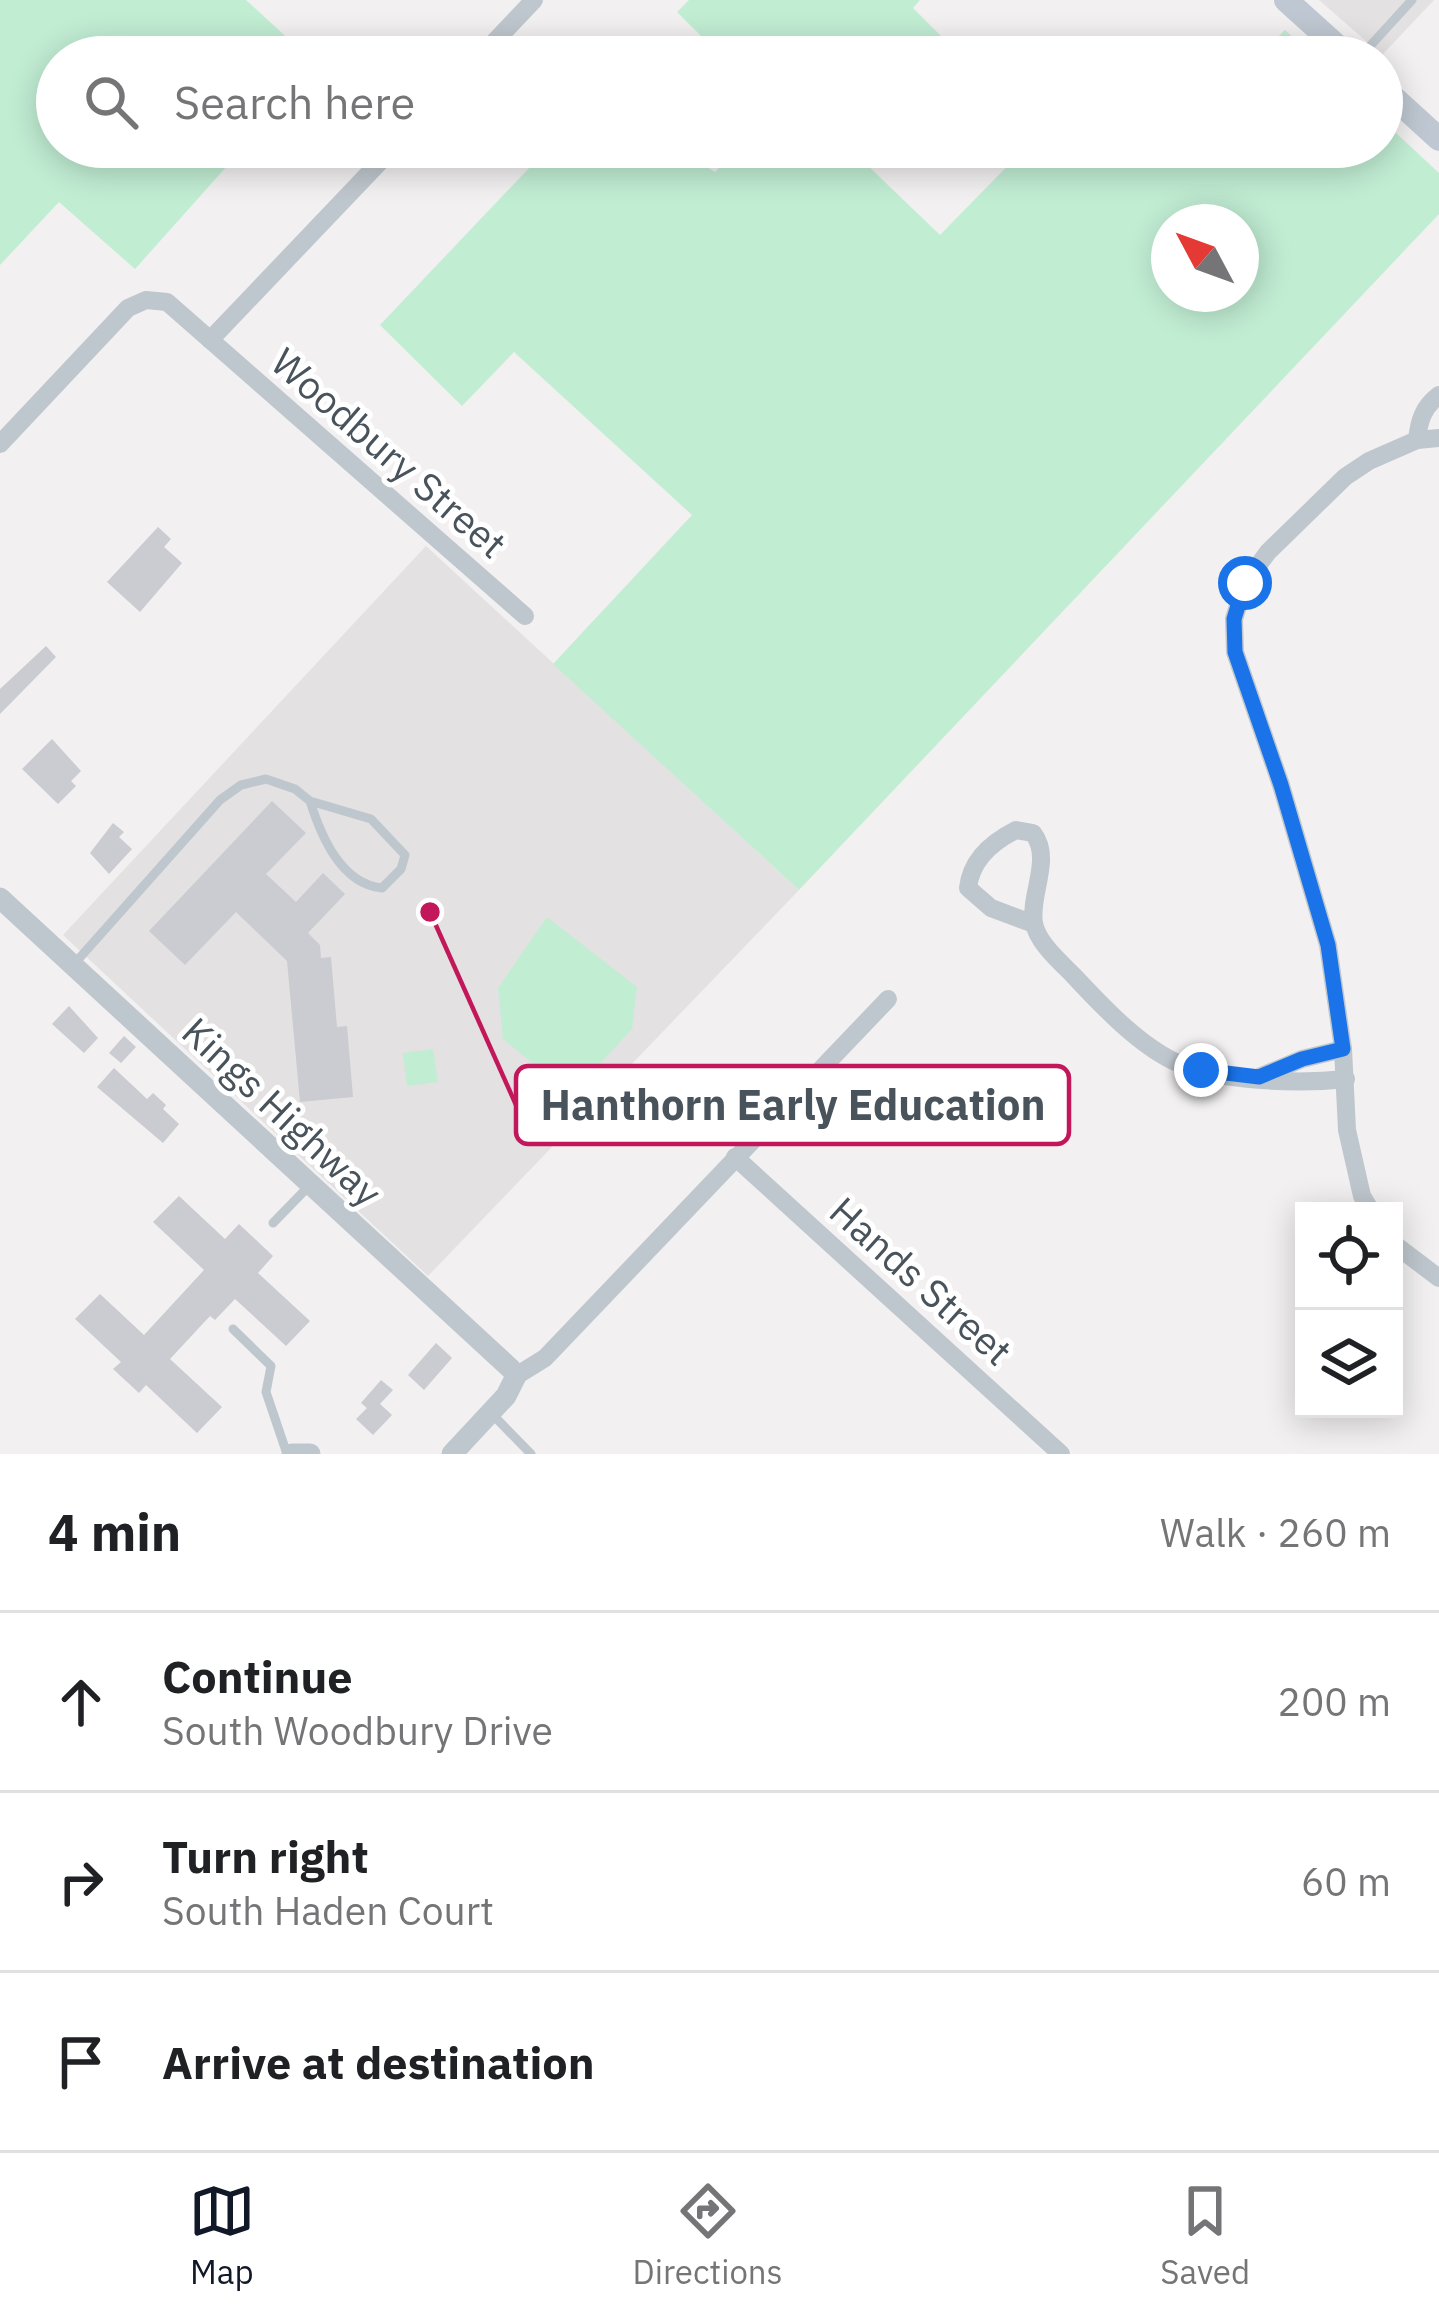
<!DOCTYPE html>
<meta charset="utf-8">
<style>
body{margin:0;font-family:"IBM Plex Sans",sans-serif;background:#f2f2f2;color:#202124}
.controls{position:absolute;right:36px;bottom:36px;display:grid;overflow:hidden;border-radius:0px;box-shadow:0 6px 30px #0003}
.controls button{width:108px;height:108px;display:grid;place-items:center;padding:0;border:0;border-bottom:3px solid #e0e0e0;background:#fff;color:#202124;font:60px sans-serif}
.compass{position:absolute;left:1151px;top:204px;width:108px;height:108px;border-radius:50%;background:#fff;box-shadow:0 6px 30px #0003;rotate:311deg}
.stop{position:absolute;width:36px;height:36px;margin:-27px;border:9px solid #1a73e8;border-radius:50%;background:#fff}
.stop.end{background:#1a73e8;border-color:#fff;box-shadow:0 3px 12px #0008}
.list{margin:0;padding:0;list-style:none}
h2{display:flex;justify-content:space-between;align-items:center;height:156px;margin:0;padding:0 48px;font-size:51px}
h2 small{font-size:39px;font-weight:400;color:#757577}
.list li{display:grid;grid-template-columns:78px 1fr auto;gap:36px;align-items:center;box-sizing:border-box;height:180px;padding:0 48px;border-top:3px solid #e0e0e0}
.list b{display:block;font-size:45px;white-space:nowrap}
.list p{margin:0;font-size:39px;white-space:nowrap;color:#757577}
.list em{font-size:39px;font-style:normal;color:#757577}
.icon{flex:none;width:66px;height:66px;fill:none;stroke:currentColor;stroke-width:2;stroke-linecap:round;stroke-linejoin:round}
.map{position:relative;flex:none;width:1439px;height:1454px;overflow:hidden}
.search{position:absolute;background:#fff;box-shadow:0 6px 30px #0003;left:36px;right:36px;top:36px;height:132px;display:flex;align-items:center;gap:30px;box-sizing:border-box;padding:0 42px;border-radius:66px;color:#757577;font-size:45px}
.sheet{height:696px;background:#fff}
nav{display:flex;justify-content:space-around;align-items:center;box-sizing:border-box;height:168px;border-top:3px solid #e0e0e0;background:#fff;font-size:33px;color:#757577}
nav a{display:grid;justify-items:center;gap:6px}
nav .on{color:#111827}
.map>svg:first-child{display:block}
.education{fill:#e3e1e1}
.green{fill:#c1edd3;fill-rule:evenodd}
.building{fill:#caccd2}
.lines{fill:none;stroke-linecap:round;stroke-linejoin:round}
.service{stroke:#bfc7ce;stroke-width:9}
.minor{stroke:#bfc7ce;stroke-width:18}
.tertiary{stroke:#bfc7ce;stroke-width:21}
.secondary{stroke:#bfc8d2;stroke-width:24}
.route{stroke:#1a73e8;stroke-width:15}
.labels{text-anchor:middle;stroke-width:10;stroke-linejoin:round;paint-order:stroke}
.street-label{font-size:39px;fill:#49535c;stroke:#fff}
.leader{fill:none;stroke:#c2185b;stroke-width:4.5}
.callout-dot{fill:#c2185b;stroke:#fff;stroke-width:4.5}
.callout{fill:#fff;stroke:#c2185b;stroke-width:4.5}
.callout-label{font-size:42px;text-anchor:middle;font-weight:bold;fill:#49535c}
</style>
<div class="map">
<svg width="1439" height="1454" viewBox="0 0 1439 1454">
<rect width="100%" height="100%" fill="#f2f0f0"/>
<!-- education -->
<g class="education">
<path d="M1319,0H1434L1382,55Z"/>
<path d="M426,546L799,890L428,1276L63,935Z"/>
</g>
<!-- green -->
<g class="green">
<path d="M0,0H246L308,57H57V147H244L135,269L59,202L0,265Z"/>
<path d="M689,0H920L913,8L962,57H722L677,12Z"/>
<path d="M1285,30L1315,57H1257Z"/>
<path d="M1382,120L1439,173V214L799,890L553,664L692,515L514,352L462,406L380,325L549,147H673L715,172L740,147H879L864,162L940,235L1026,147H1382ZM1169,222H1241V294H1169Z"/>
<path d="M547,917L637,987L632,1029L571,1095L503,1039L498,988Z"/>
<path d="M433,1049L438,1082L407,1086L403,1053Z"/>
</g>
<!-- building -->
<g class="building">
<path d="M158,527L171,539L164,547L182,563L140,612L107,582Z"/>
<path d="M46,646L56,657L0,714V689Z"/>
<path d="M52,739L81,771L71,781L76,786L58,804L22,769Z"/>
<path d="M272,801L306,833L266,874L296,902L323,873L345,894L308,933L320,945L321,958L331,957L337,1027L347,1026L353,1097L300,1102L287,961L236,912L185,965L149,931Z"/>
<path d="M113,823L124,832L119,837L132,849L109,874L90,853Z"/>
<path d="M69,1006L98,1038L84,1053L52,1024Z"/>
<path d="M124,1036L136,1047L121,1063L109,1053Z"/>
<path d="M114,1068L147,1099L153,1093L166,1105L163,1109L179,1124L163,1143L97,1087Z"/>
<path d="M179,1196L225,1239L239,1224L273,1256L258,1273L310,1321L286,1346L235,1299L215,1320L210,1316L170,1359L222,1407L197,1433L146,1385L139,1393L113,1369L121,1362L75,1319L100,1294L144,1335L204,1270L153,1222Z"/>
<path d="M436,1343L452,1358L424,1390L408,1375Z"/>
<path d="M381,1380L393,1390L380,1404L392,1415L373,1435L356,1419L367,1408L361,1403Z"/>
</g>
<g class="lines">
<!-- service -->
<g class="service">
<path d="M1360,57L1412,0"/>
<path d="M75,963L220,800L241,785L266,779L295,789L310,801L371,819L405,855L401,869L382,888C341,884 321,836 310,801"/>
<path d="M273,1223L309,1186"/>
<path d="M233,1329L271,1366L266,1392L287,1454"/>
<path d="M493,1415L531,1454"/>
</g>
<!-- minor -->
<g class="minor">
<path d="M480,57L534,0"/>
<path d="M210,340L394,147"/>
<path d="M1417,440C1419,421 1423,407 1439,395"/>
<path d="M0,444L128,308L146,300L167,302L525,616"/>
<path d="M1034,924L991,908L968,888C971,860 992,842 1016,830L1033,833C1053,859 1029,894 1034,923C1037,942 1060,962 1073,975C1101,1005 1141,1048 1180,1064C1223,1082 1300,1084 1346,1079"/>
<path d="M1259,1077L1302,1059L1343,1049"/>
<path d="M735,1157L1061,1454"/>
<path d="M1371,1211L1362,1196L1347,1130L1343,1049L1328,945L1281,785L1235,652L1234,619L1245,583L1268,552L1345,477L1369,461L1417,440L1439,438"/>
<path d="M1394,1244L1439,1278"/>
<path d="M516,1376L545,1358L888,999"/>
</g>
<!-- tertiary -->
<g class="tertiary">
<path d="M0,898L511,1369L516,1376L506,1396L452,1454"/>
<path d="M292,1454H310"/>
</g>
<!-- secondary -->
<g class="secondary">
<path d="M1286,0L1349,57"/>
<path d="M1382,87L1439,139"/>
</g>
</g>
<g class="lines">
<!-- route -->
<path class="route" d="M1201,1070L1259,1077L1302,1059L1343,1049L1328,945L1281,785L1235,652L1234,619L1245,583"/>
</g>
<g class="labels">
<!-- street labels -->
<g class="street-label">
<text transform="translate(389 453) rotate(41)" y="14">Woodbury Street</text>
<text transform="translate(282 1112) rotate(43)" y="14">Kings Highway</text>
<text transform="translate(921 1281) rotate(42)" y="14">Hands Street</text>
</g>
</g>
<!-- callouts -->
<path class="leader" d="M430 912L516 1105"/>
<circle class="callout-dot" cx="430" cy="912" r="12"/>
<rect class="callout" x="516" y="1066" width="553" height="78" rx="12"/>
<g class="callout-label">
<text x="793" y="1120">Hanthorn Early Education</text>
</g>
</svg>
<div class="controls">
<button><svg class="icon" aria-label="locate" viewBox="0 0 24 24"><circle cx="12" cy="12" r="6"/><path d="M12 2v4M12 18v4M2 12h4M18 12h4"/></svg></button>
<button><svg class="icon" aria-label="layers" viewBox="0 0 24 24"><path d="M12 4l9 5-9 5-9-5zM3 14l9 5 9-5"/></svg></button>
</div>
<svg class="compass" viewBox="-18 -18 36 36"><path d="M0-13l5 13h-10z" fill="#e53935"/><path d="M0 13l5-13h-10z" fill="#757577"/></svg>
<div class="stop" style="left:1245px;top:583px"></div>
<div class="stop end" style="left:1201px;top:1070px"></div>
<div class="search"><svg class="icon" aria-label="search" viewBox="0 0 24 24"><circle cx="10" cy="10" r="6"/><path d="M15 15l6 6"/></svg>Search here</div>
</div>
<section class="sheet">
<h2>4 min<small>Walk · 260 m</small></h2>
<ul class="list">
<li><svg class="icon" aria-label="ahead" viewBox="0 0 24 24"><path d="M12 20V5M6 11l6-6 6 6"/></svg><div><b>Continue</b><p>South Woodbury Drive</p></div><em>200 m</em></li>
<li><svg class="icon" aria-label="right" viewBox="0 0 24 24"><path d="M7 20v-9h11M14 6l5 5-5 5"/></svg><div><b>Turn right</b><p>South Haden Court</p></div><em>60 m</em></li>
<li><svg class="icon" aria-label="arrive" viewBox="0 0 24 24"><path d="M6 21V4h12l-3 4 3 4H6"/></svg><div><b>Arrive at destination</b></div></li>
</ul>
</section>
<nav>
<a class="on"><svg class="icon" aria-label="map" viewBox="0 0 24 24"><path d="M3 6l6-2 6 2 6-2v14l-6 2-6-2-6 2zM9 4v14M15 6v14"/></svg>Map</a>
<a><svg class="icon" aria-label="directions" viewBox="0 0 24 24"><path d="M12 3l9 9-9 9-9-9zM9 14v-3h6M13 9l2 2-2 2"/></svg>Directions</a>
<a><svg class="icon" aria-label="saved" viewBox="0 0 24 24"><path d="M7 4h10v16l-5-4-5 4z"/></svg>Saved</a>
</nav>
